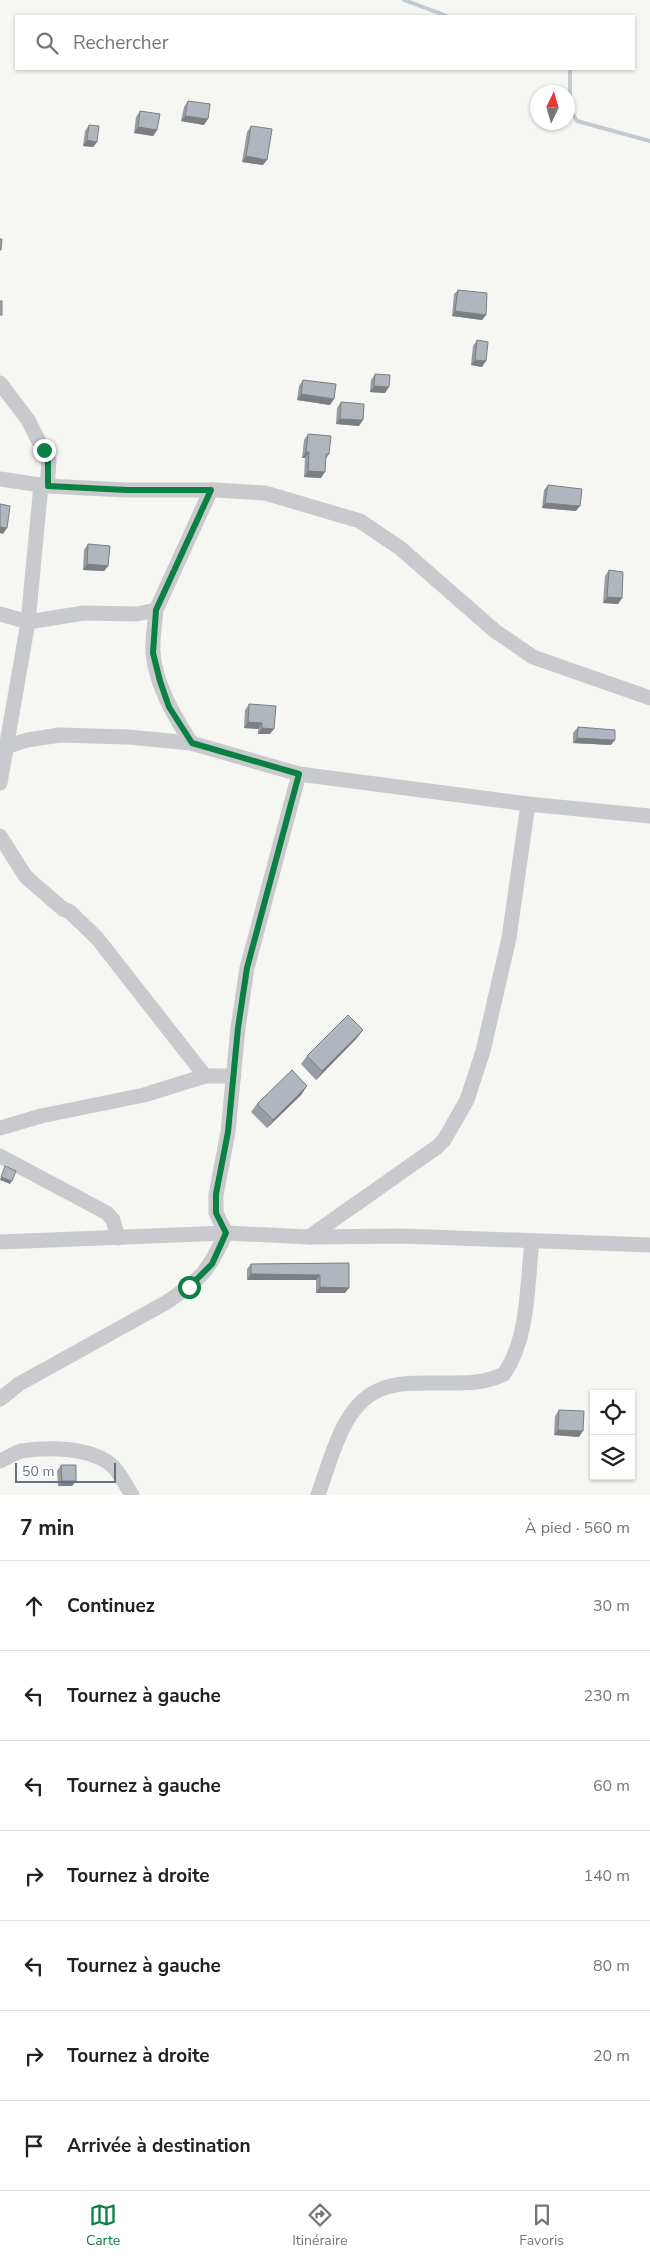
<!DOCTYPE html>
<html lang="fr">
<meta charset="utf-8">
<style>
body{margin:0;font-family:"Nunito Sans",sans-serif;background:#f6f6f6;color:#222}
.controls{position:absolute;right:15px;bottom:15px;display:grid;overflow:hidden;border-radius:0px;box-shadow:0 1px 4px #0004}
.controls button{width:45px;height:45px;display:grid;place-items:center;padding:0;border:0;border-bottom:1px solid #e0e0e0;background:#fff;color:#222;font:25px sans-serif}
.compass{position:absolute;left:530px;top:85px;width:45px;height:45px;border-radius:50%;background:#fff;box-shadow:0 1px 4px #0004;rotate:5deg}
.scale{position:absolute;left:15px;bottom:12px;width:101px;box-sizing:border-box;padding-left:5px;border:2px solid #637185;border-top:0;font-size:14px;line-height:18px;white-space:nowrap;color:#637185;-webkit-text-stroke:4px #fff;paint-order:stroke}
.stop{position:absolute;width:15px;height:15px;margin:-11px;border:4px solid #0b8043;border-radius:50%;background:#fff}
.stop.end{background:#0b8043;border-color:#fff;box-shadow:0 1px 5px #0008}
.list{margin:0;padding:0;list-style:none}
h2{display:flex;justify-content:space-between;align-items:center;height:65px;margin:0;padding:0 20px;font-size:21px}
h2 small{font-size:16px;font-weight:400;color:#767676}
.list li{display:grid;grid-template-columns:32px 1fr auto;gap:15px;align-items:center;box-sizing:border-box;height:90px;padding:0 20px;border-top:1px solid #e0e0e0}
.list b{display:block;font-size:19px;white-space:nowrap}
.list em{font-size:16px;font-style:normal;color:#767676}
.icon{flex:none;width:28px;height:28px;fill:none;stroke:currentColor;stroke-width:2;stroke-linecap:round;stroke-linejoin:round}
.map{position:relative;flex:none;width:650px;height:1495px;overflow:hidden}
.search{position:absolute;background:#fff;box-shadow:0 1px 4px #0004;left:15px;right:15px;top:15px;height:55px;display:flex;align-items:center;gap:12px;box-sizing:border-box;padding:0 18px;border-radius:0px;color:#767676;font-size:19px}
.sheet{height:695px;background:#fff}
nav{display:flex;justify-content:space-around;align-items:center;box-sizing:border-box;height:70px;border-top:1px solid #e0e0e0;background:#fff;font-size:14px;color:#767676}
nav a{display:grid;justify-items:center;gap:2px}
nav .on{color:#0b8043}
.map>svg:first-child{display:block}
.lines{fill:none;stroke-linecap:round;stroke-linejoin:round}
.stream{stroke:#c3cbd2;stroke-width:4}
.minor{stroke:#c8cace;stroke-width:15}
.wall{fill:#979da3}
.shaded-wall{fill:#7b7f84}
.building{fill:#b0b6bd;stroke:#7b7f84}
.route{stroke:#0b8043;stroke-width:6}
</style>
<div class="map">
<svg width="650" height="1495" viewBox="0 0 650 1495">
<rect width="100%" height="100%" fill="#f6f6f2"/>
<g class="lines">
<!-- stream -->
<g class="stream">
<path d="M404,0L447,16"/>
<path d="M570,69V109L577,121L650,141"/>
</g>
<!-- minor -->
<g class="minor">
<path d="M0,383L28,420L46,455L49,461L47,486"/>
<path d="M0,479L47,486L126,490H216L265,493L360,521L400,548L495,631L533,657L650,698"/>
<path d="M156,610C155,624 152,639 153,653C156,686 174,715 191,743"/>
<path d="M0,614L28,622L84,613L137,614L156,610L211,490"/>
<path d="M0,749L27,740L60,735L128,737L191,743L299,774L528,804L650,816"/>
<path d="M0,783L28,622L41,485"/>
<path d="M0,836L26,877L63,909L70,912L97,938L205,1076H234"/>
<path d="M0,1128L41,1116L144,1095L205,1076"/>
<path d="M0,1156L107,1213L113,1220L118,1238"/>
<path d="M309,1237L437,1147L444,1140L467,1100L483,1051L509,938L528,804"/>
<path d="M0,1242L226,1233L309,1237L402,1236L650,1245"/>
<path d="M0,1399L19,1384L167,1302C202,1278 208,1272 226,1233L216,1213V1195L228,1132L238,1028L247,968L299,774"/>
<path d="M0,1461C7,1458 14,1453 21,1451C48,1447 87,1447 109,1463C119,1470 126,1486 132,1495"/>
<path d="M318,1495C332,1458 342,1402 384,1388C401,1382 422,1383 441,1383C463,1383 484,1384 504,1374C529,1338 527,1284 532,1241"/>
</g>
</g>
<!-- wall -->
<g class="wall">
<path d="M188,101L204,125L181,121L184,107Z"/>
<path d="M140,111L157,130L153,136L134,133L136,117Z"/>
<path d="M89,125L97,142L93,147L83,146L85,131Z"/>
<path d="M251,126L263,165L242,162L247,132Z"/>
<path d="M458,290L486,315L482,320L452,316L454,294Z"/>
<path d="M477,340L482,367L471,365L473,346Z"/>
<path d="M375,374L385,393L370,392L371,380Z"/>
<path d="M303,380L330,405L297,400L299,386Z"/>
<path d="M341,402L359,426L336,424L337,408Z"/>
<path d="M308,434L329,454L326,459L321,478L304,477L305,458H302L304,440Z"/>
<path d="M548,485L576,511L542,508L544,490Z"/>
<path d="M88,544L108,566L104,571L83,570L84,550Z"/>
<path d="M609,570L622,598L618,604L603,603L605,576Z"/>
<path d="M249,704L270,734H258V729L244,728L245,710Z"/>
<path d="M578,727L611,745L573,743V733Z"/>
<path d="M357,1038L316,1080L301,1064L307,1056Z"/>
<path d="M307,1086L301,1095L267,1128L251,1112L257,1104Z"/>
<path d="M349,1263L345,1293H316V1280H247V1269L251,1264Z"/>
<path d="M559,1410L579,1437L554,1435L555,1416Z"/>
<path d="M61,1465L76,1481L72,1486H58L57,1471Z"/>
</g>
<!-- shaded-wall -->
<g class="shaded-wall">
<path d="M185,116L208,119L204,125L181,121Z"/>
<path d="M138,127L157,130L153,136L134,133Z"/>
<path d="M87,140L97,142L93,147L83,146Z"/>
<path d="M246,156L267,160L263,165L242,162Z"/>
<path d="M455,311L486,315L482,320L452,316Z"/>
<path d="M475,360L486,361L482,367L471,365Z"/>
<path d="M374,386L389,387L385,393L370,392Z"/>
<path d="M301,394L334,399L330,405L297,400Z"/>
<path d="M340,419L363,420L359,426L336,424Z"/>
<path d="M306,452H309L305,458H302Z"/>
<path d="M308,471L325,472L321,478L304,477Z"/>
<path d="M545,503L580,506L576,511L542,508Z"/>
<path d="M0,527L7,528L3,534L0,533Z"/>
<path d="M87,564L108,566L104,571L83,570Z"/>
<path d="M607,597L622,598L618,604L603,603Z"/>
<path d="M248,722L262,723L258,729L244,728Z"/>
<path d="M262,728L274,729L270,734H258Z"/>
<path d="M577,738L615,740L611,745L573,743Z"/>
<path d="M363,1030L357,1038L316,1080L322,1071Z"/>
<path d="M307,1086L301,1095L267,1128L273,1120Z"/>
<path d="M1,1177L12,1181L10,1184L0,1180Z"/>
<path d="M251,1274L320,1275L316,1280H247Z"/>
<path d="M320,1287L349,1288L345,1293H316Z"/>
<path d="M558,1430L583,1431L579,1437L554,1435Z"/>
<path d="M62,1481H76L72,1486H58Z"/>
</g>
<!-- building -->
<g class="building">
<path d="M188,101L210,104L208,119L185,116Z"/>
<path d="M140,111L160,114L157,130L138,127Z"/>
<path d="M89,125L99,126L97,142L87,140Z"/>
<path d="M251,126L272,129L267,160L246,156Z"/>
<path d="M0,239H2L1,250H0Z"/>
<path d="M458,290L487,293L486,315L455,311Z"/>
<rect x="0" y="301" width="2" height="14"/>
<path d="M477,340L488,342L486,361L475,360Z"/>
<path d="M375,374L390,375L389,387L374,386Z"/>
<path d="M303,380L336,384L334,399L301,394Z"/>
<path d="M341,402L364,404L363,420L340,419Z"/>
<path d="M308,434L331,436L329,454H326L325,472L308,471L309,452H306Z"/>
<path d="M548,485L582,489L580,506L545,503Z"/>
<path d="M0,504L10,506L7,528L0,527Z"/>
<path d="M88,544L110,546L108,566L87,564Z"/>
<path d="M609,570L623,572L622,598L607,597Z"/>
<path d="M249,704L276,706L274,729L262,728V723L248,722Z"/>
<path d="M578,727L615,730V740L577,738Z"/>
<path d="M348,1015L363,1030L322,1071L307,1056Z"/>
<path d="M292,1070L307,1086L273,1120L257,1104Z"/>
<path d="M5,1166L16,1171L12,1181L1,1177Z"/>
<path d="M349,1263V1288L320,1287V1275L251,1274V1264Z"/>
<path d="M559,1410L584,1411L583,1431L558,1430Z"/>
<path d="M61,1465H76V1481H62Z"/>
</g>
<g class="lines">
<!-- route -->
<path class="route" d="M44,450L48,461V486L126,490H211L156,610L153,653L160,681L169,707L192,743L299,774L247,968L238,1028L228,1132L216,1194V1213L226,1233L212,1264L189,1287"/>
</g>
</svg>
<div class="controls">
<button><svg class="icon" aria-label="locate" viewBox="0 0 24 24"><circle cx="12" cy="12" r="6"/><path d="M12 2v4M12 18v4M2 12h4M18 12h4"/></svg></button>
<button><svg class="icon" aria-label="layers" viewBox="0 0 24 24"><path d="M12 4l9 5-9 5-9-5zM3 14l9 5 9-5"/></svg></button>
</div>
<svg class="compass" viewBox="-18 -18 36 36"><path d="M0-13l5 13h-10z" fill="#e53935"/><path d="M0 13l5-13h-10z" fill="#767676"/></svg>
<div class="scale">50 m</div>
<div class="stop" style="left:189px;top:1287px"></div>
<div class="stop end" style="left:44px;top:450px"></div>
<div class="search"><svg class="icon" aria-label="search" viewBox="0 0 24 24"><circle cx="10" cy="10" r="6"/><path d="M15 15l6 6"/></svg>Rechercher</div>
</div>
<section class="sheet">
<h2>7 min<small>À pied · 560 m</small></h2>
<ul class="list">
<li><svg class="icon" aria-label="ahead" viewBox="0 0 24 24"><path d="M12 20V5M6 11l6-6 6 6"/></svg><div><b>Continuez</b></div><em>30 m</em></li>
<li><svg class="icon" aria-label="left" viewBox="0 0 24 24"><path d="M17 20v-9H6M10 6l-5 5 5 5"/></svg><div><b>Tournez à gauche</b></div><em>230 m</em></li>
<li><svg class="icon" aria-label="left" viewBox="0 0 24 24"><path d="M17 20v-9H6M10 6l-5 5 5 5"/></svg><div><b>Tournez à gauche</b></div><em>60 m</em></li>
<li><svg class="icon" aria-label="right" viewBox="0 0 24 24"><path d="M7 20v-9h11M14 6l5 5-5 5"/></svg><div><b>Tournez à droite</b></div><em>140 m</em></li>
<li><svg class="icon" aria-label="left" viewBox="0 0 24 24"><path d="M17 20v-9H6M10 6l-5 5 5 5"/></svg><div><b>Tournez à gauche</b></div><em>80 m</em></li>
<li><svg class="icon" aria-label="right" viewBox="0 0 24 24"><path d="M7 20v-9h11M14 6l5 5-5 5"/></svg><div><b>Tournez à droite</b></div><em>20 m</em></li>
<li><svg class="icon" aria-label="arrive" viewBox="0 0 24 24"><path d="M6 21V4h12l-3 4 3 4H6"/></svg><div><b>Arrivée à destination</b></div></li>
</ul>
</section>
<nav>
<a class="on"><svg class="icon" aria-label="map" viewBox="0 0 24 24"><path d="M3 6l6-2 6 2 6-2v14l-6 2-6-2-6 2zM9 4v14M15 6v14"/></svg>Carte</a>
<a><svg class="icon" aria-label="directions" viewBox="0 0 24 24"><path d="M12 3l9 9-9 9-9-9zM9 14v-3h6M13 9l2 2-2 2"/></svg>Itinéraire</a>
<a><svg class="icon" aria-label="saved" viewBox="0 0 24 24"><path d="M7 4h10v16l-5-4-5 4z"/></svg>Favoris</a>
</nav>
